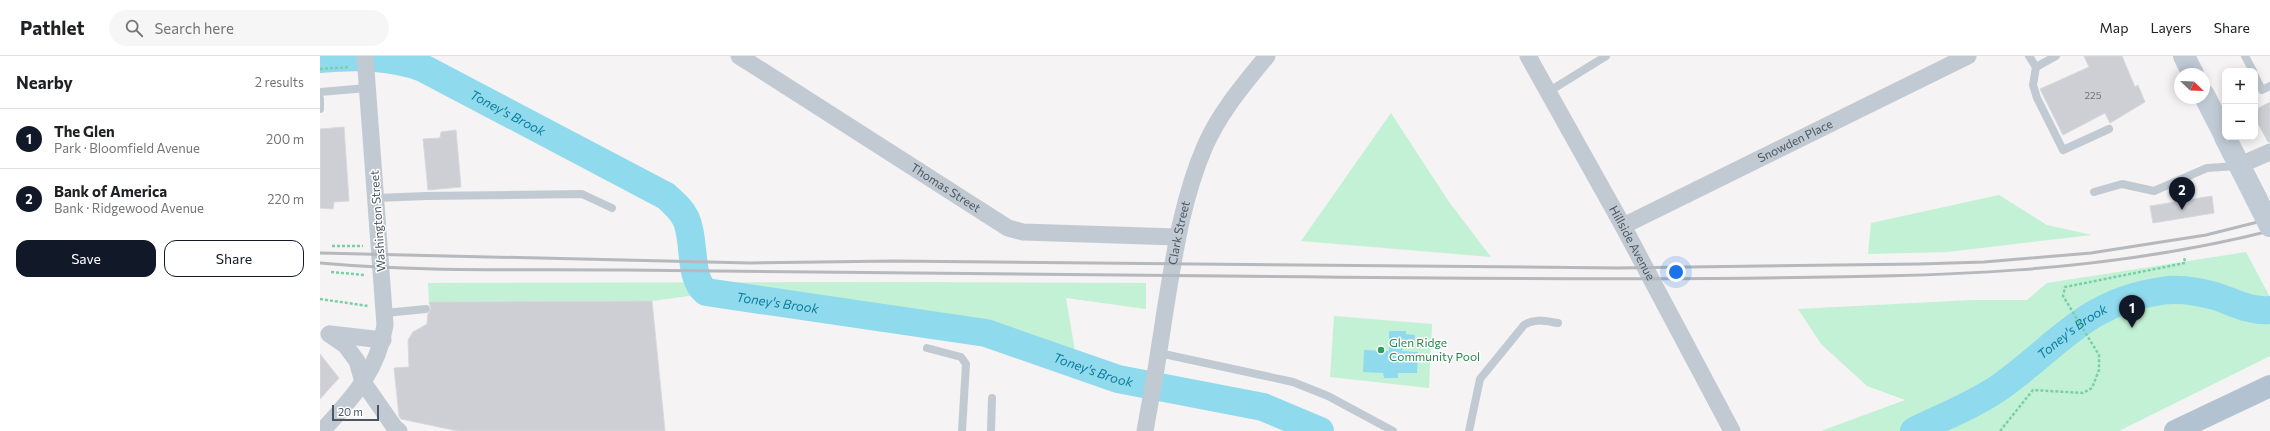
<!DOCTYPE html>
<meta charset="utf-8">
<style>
body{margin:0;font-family:Commissioner,sans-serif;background:#f6f6f6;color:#202124}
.controls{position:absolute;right:12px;top:12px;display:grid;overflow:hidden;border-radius:8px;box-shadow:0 2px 10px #0003}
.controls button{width:36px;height:36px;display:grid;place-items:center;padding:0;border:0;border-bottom:1px solid #e0e0e0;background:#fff;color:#202124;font:20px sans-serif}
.compass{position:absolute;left:1854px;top:12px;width:36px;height:36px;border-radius:50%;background:#fff;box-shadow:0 2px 10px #0003;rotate:113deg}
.scale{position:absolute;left:12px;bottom:10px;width:47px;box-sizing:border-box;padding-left:4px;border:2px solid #4a5661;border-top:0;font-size:11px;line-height:14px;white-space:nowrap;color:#4a5661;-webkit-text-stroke:3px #fff;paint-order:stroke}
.you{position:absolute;left:1356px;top:216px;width:14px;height:14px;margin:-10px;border:3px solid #fff;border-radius:50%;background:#1a73e8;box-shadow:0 0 0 6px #1a73e833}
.badge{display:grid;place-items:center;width:26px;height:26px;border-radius:50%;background:#111827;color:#fff;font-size:13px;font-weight:700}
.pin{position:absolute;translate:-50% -33px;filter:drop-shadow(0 1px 2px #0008)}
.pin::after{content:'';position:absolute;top:21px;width:14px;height:12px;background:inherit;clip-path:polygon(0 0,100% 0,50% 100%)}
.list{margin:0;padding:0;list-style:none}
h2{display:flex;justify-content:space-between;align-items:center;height:52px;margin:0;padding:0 16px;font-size:17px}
h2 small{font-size:13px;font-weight:400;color:#757577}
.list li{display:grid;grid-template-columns:26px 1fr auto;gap:12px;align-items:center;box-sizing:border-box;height:60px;padding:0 16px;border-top:1px solid #e0e0e0}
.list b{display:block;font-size:15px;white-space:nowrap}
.list p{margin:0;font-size:13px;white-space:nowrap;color:#757577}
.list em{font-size:13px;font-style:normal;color:#757577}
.actions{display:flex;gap:8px;padding:12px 16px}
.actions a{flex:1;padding:9px 0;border:1px solid #111827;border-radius:12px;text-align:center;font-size:14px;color:#111827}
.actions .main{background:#111827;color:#fff}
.icon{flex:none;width:22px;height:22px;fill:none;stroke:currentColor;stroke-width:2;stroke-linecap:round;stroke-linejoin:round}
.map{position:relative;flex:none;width:1950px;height:375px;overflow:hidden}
header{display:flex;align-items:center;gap:24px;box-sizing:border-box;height:56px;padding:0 20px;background:#fff;border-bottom:1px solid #e0e0e0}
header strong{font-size:19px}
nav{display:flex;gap:22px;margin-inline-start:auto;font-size:14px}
.search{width:280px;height:36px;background:#f6f6f6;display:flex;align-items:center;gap:10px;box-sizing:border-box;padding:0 14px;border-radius:22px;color:#757577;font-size:15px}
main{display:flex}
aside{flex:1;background:#fff}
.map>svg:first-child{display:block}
.green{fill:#c3f1d5}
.water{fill:#90daee}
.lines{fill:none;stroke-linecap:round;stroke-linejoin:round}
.river{stroke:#90daee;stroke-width:28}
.building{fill:#cdcfd5;stroke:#d7d9de}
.path{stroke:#7ad0a6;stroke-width:2.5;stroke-dasharray:3 2;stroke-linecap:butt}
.lane{stroke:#c1cad2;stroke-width:8}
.street{stroke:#c1cad2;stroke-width:17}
.secondary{stroke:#c1cbd6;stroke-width:22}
.primary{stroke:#b3c2d1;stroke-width:22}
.rail{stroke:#b5b8bd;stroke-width:3}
.secondary-bridge{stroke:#c1cbd6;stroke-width:22}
.leisure-dot{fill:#2e9e5b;stroke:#fff;stroke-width:1.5}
.labels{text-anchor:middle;stroke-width:3;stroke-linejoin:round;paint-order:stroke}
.number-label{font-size:10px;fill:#6b747e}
.street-label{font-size:12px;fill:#4a5661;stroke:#fff}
.leisure-label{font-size:12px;fill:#27864d;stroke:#fff;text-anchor:start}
.water-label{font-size:13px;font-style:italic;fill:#0c7c9b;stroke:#fff}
</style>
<header>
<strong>Pathlet</strong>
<div class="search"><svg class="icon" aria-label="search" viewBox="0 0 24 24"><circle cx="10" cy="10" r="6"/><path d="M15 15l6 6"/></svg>Search here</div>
<nav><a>Map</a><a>Layers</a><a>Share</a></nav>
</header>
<main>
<aside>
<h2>Nearby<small>2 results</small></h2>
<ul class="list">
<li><span class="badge">1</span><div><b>The Glen</b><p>Park · Bloomfield Avenue</p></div><em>200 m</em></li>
<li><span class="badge">2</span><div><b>Bank of America</b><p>Bank · Ridgewood Avenue</p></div><em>220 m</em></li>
</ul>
<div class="actions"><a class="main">Save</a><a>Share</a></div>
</aside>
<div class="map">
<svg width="1950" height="375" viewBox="0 0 1950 375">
<rect width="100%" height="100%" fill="#f5f3f3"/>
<!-- green -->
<g class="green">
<path d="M1071,57L1129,146L1171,201L981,185Z"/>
<path d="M1679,139L1727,169L1772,179L1627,196L1548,198L1551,167Z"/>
<path d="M1926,196L1950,241V300L1799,375H1501L1585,344L1547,330L1501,288L1478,253L1652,244H1707L1727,227Z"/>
<path d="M579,226L826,227V253L746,242L755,295L747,311L659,279L369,240L332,245L109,246L108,227Z"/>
<path d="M1014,260L1112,268L1109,332L1010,321Z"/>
</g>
<!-- water -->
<path class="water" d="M1069,275H1086V278L1095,279L1094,288H1089V291H1083L1082,295L1098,296L1097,317H1078V322H1064L1063,317L1043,316L1044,294L1069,295Z"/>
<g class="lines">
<!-- river -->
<g class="river">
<path id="s1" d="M0,3C35,0 70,0 103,12L346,140C354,147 361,153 366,163C376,185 368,222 386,236L666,277L798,323L943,351L1000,375"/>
<path id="s2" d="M1594,375C1623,361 1654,349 1680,331C1738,290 1765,246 1841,235C1859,232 1877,235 1895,240C1913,246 1931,256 1950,254"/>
</g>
</g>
<!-- building -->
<g class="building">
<path d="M1764,0H1802L1815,31L1818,29L1825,46L1790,67L1785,57L1743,79L1720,33L1769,11Z"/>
<path d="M1950,46V86H1948L1935,62V54Z"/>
<path d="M24,71L29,145L14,146L13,153L0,152V73Z"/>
<path d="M136,74L141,131L108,134L103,83L120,82L121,76Z"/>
<path d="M1892,140L1894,157L1833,167L1830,150Z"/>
<path d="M332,245L345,375H138L81,363L79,360L74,312L89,311L88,284L93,276L107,268L108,258L111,253L109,246Z"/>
<path d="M0,298L19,322L0,343Z"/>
</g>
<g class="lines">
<!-- path -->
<g class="path">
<path d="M0,13L29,11"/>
<path d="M12,190H43"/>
<path d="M11,216L45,219"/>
<path d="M0,243L48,250"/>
<path d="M1680,375L1713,334L1763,337L1772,332L1779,314V299L1743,240L1745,231L1865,207L1864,200"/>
</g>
<!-- lane -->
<g class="lane">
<path d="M1709,0L1716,11L1736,0"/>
<path d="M1925,0L1933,15"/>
<path d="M1716,11L1713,29L1717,42L1743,94L1789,73"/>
<path d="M1935,20L1942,34L1950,30"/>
<path d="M0,36L47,32"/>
<path d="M1228,36L1286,0"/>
<path d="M0,43V53"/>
<path d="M1774,136L1802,128L1834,135L1887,112L1917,110"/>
<path d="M56,142L106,140L262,138L292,152"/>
<path d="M65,257L106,253"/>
<path d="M607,292L641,301L646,308L642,375"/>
<path d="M839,297L973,326L1008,340L1073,375"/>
<path d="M671,375L672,342"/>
<path d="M1149,375L1160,323L1204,269C1215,262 1225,265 1238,267"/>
</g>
<!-- street -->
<g class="street">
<path id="s3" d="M419,0L688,172L703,176L857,181"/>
<path id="s4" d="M1208,0L1303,170L1412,375"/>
<path d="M1920,109L1950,96"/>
<path id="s5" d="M1303,170L1648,0"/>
<path d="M9,278L25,289L37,305L43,326L75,372L79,375"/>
<path d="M10,278L63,284"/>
<path d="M2,375C33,341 58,315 65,269L45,0"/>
<path id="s6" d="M825,375C833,333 840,291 846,249C855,194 863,141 885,90C900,56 924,28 947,0"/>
</g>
<!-- secondary -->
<g class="secondary">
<path d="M1864,0L1873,18"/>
<path d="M1884,39L1905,80"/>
<path d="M1905,81L1936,142"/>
</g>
<!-- primary -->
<path class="primary" d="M1855,375L1950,330"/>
<!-- rail -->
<g class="rail">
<path d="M0,197L430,207L574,205L1297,212L1599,208L1664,206L1771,197L1886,179L1950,163"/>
<path d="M0,207C101,216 203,213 304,214C504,217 704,219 903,220C1083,222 1263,224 1443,222C1618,220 1779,218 1950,175"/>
</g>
<!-- secondary-bridge -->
<path class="secondary-bridge" d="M1936,142L1950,170"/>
</g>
<!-- markers -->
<circle class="leisure-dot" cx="1061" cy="294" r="4"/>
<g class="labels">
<!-- number labels -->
<g class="number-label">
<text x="1773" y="43">225</text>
</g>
<!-- street labels -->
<g class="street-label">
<text dy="4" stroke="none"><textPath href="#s5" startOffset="192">Snowden Place</textPath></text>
<text dy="4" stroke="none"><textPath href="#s3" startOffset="245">Thomas Street</textPath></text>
<text transform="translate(58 165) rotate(-94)" y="4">Washington Street</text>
<text dy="4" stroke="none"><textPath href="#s6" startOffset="201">Clark Street</textPath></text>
<text dy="4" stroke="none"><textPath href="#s4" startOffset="214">Hillside Avenue</textPath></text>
</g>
<!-- leisure labels -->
<g class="leisure-label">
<text x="1069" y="291">Glen Ridge<tspan x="1069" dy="14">Community Pool</tspan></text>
</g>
<!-- water labels -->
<g class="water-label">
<text dy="5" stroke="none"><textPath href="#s1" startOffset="200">Toney's Brook</textPath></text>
<text dy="5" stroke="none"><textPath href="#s1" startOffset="559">Toney's Brook</textPath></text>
<text dy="5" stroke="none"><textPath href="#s2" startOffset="188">Toney's Brook</textPath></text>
<text dy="5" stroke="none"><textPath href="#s1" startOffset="883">Toney's Brook</textPath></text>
</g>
</g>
</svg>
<div class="controls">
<button>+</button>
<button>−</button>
</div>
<svg class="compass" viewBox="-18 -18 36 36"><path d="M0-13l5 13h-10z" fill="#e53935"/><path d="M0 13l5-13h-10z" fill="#757577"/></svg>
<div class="scale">20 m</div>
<div class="you"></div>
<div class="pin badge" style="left:1812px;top:272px">1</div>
<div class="pin badge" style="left:1862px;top:154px">2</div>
</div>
</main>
